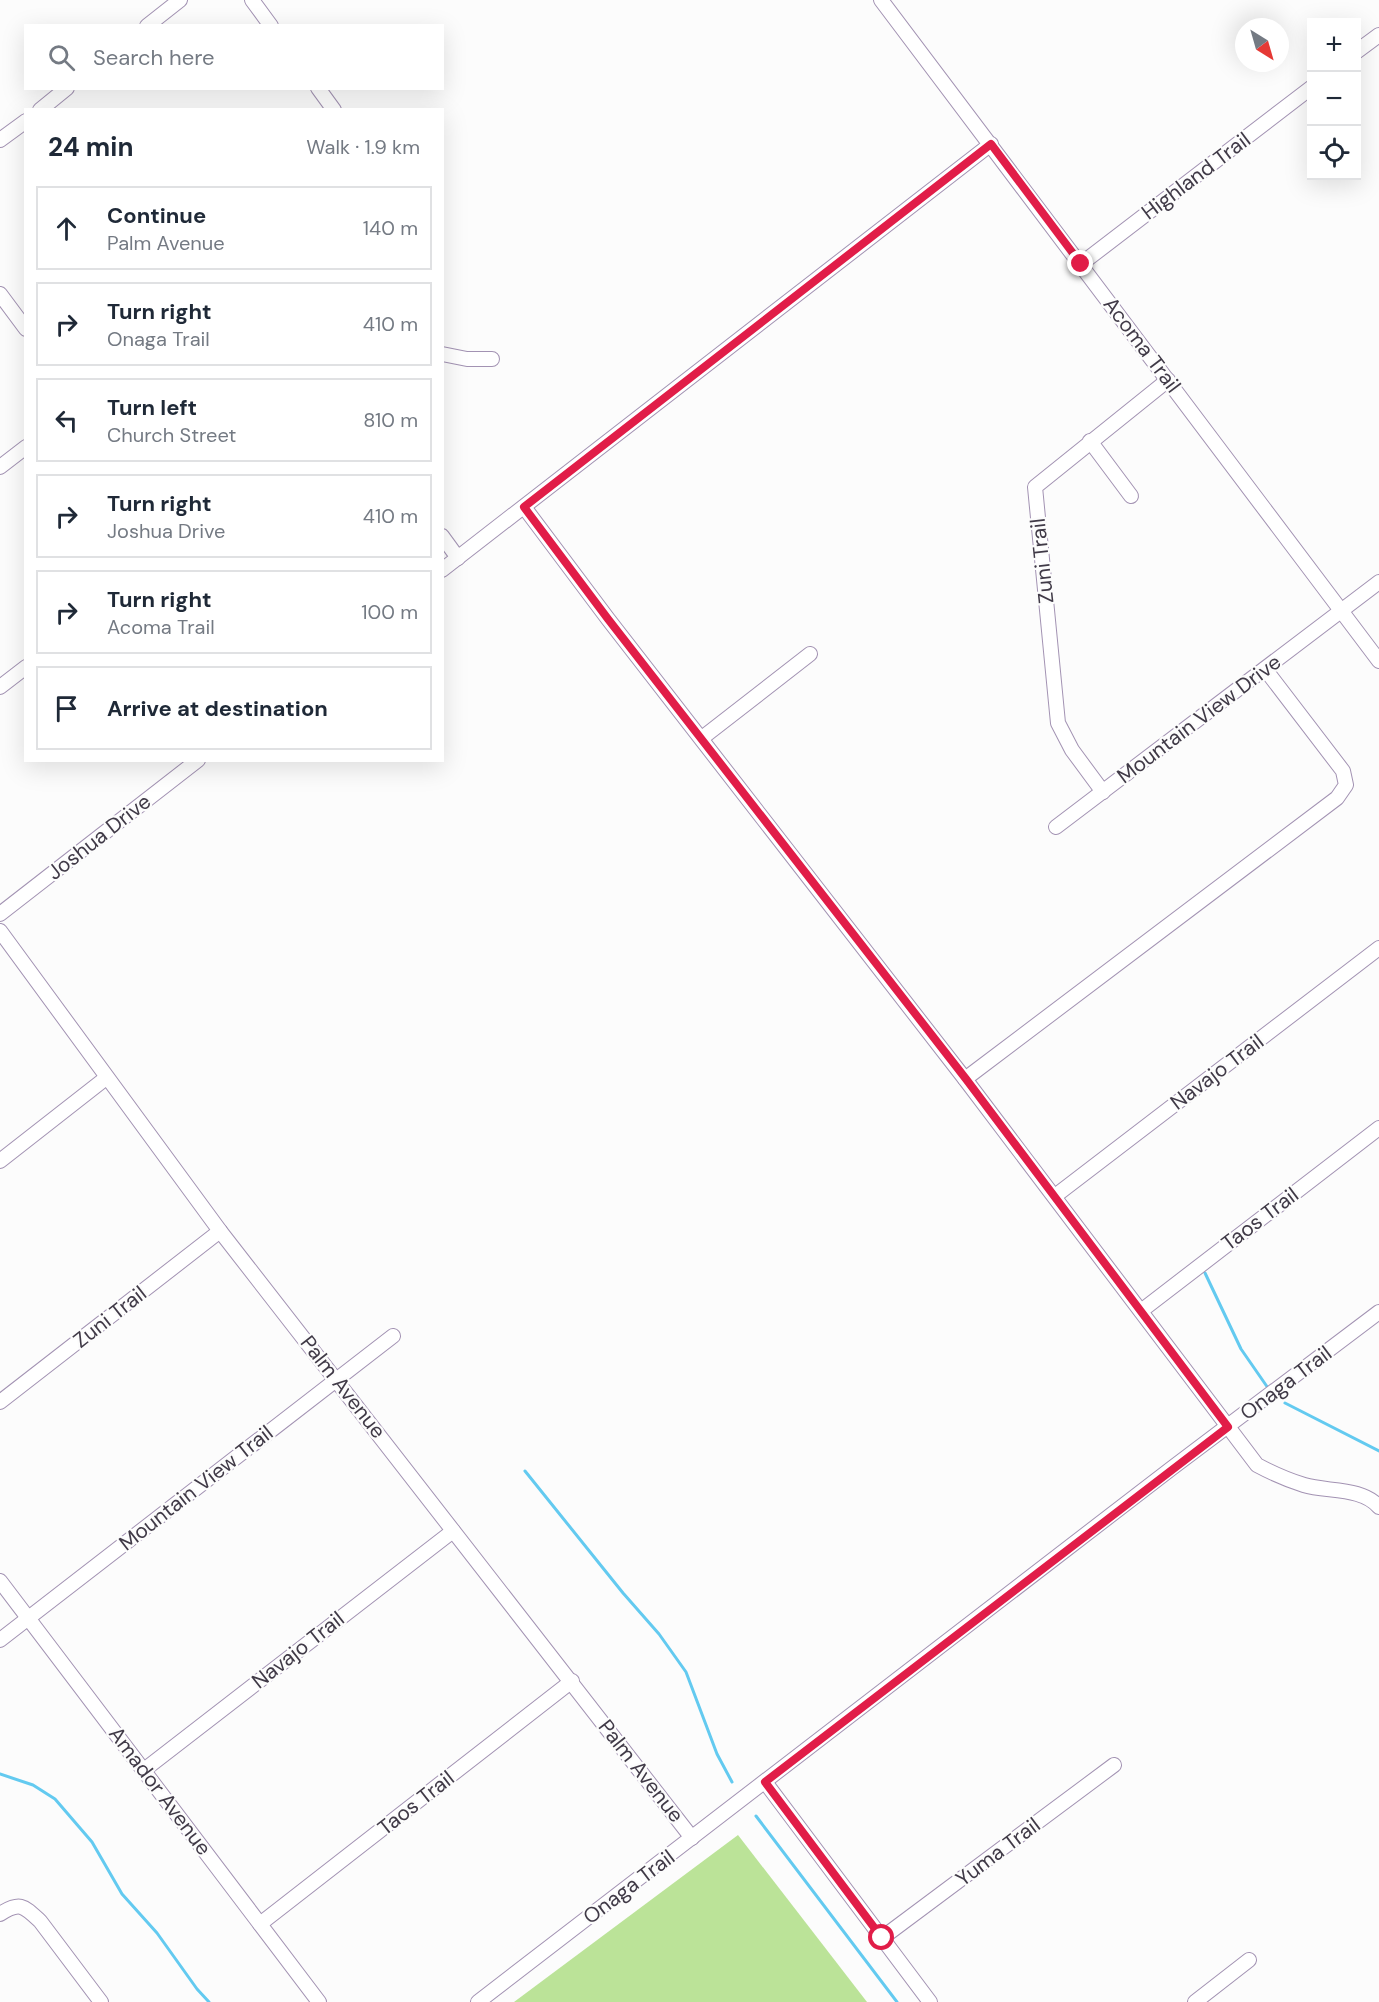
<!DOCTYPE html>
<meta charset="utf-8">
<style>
body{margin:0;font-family:"DM Sans",sans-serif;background:#f2f2f3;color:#1f2937}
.controls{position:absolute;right:18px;top:18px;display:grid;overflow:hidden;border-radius:0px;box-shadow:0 6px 24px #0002}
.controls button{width:54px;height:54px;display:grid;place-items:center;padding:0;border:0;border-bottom:2px solid #e0e1e3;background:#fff;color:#1f2937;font:30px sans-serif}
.compass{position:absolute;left:1235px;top:18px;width:54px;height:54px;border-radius:50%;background:#fff;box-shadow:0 6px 24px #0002;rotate:143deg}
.stop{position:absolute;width:18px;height:18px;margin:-14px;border:4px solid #e11d48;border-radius:50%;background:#fff}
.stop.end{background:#e11d48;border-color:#fff;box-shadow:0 2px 6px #0008}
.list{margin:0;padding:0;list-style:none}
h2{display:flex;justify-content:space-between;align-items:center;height:78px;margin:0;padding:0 24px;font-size:26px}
h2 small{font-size:20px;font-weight:400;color:#747a83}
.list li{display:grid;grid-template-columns:39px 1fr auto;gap:18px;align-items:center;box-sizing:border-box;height:84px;margin:0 12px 12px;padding:0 12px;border:2px solid #e0e1e3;border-radius:0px}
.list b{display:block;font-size:22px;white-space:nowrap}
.list p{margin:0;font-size:20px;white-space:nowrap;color:#747a83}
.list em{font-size:20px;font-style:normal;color:#747a83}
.icon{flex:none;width:33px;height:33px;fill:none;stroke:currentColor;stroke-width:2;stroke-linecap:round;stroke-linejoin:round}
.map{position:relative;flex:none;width:1379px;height:2002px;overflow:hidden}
.search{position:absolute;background:#fff;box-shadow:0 6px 24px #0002;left:24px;top:24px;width:420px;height:66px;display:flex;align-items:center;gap:15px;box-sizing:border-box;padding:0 21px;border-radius:0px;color:#747a83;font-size:22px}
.panel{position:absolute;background:#fff;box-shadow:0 6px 24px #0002;left:24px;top:108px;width:420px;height:654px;border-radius:0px}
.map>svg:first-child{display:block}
.green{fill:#bbe398}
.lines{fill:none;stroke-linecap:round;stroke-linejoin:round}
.stream{stroke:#63caf0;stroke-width:3}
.minor-casing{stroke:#a393b3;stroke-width:16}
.minor{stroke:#fff;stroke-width:14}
.route{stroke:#e11d48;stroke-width:8}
.labels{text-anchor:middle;stroke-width:4.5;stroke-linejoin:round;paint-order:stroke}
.street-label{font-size:21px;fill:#403a47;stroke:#fcfcfc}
</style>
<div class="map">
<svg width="1379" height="2002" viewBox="0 0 1379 2002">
<rect width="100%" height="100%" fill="#fcfcfc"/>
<!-- green -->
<path class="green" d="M738,1835L867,2002H514Z"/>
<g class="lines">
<!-- stream -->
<g class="stream">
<path d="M1205,1273L1241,1349L1268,1388"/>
<path d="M1285,1403L1379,1451"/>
<path d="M525,1471L623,1593L659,1634L686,1672L717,1754L732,1782"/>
<path d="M0,1774L33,1785L55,1799L92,1842L122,1894L157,1933L197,1989L209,2002"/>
<path d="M756,1816L897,2002"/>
</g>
<defs>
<g id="minor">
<path d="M252,0L271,26"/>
<path d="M881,0L1379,661"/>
<path d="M147,26L180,0"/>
<path d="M1356,52L1379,35"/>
<path d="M318,88L334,110"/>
<path d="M40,110L67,88"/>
<path d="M0,140L26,121"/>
<path d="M1081,264L1312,87"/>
<path d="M0,294L26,329"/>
<path d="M442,354L467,359H492"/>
<path d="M1090,441L1131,496"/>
<path d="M0,467L26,447"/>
<path d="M524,507L608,619L965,1079L1257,1465C1272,1473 1288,1480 1304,1485C1327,1492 1362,1487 1379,1507"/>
<path d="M442,536L458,558"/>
<path d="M442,570L991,144"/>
<path d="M0,687L26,667"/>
<path d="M702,738L810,654"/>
<path d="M1103,792L1072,750L1058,723L1035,487L1168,380"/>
<path d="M1056,827L1379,582"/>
<path d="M0,914L198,760"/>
<path d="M0,931L220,1231L692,1838"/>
<path d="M965,1079L1337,798L1346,785L1343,771L1265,669"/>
<path d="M0,1161L106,1078"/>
<path d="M1055,1196L1379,948"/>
<path d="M1141,1311L1379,1128"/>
<path d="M0,1402L220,1231"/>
<path d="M0,1581L319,2002"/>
<path d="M0,1640L393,1336"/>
<path d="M144,1770L453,1531"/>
<path d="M765,1782L930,2002"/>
<path d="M0,1914C20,1901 24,1906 40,1921L101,2002"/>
<path d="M260,1924L572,1681"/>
<path d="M882,1938L1114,1765"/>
<path d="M478,2002L1172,1468L1379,1312"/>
<path d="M1195,2002L1249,1960"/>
</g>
</defs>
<!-- minor casing -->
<use href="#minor" class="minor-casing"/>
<!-- minor -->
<use href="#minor" class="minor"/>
</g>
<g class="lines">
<!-- route -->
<path class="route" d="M882,1938L765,1782L1228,1427L966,1079L608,619L524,507L991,144L1081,264"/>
</g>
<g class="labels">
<!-- street labels -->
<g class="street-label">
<text transform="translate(1196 176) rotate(-37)" y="7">Highland Trail</text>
<text transform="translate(1142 345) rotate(53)" y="7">Acoma Trail</text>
<text transform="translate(1042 561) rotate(-96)" y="7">Zuni Trail</text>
<text transform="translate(1199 719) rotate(-37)" y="7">Mountain View Drive</text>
<text transform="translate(99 837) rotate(-38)" y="7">Joshua Drive</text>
<text transform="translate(1217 1072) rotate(-37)" y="7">Navajo Trail</text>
<text transform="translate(1260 1219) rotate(-37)" y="7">Taos Trail</text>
<text transform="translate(110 1317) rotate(-38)" y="7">Zuni Trail</text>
<text transform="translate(1286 1383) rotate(-37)" y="7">Onaga Trail</text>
<text transform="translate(343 1387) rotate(52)" y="7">Palm Avenue</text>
<text transform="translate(196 1488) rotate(-38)" y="7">Mountain View Trail</text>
<text transform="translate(298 1650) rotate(-38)" y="7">Navajo Trail</text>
<text transform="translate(641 1771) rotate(52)" y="7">Palm Avenue</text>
<text transform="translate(160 1791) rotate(53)" y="7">Amador Avenue</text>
<text transform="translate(416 1803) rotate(-38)" y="7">Taos Trail</text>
<text transform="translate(998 1852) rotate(-37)" y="7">Yuma Trail</text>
<text transform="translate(629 1887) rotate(-37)" y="7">Onaga Trail</text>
</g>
</g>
</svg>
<div class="controls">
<button>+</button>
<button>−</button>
<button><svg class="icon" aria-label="locate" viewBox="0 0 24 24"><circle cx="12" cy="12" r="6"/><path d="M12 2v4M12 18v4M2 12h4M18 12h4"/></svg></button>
</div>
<svg class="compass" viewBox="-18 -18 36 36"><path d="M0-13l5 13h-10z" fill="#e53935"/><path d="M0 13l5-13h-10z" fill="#747a83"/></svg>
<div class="stop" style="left:882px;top:1938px"></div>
<div class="stop end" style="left:1081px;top:264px"></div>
<div class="search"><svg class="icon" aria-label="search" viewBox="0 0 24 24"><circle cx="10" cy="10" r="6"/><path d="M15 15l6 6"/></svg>Search here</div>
<section class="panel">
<h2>24 min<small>Walk · 1.9 km</small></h2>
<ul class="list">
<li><svg class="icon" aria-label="ahead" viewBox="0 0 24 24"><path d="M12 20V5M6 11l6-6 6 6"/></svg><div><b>Continue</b><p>Palm Avenue</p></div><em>140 m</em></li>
<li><svg class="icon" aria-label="right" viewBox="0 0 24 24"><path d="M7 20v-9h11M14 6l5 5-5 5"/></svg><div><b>Turn right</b><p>Onaga Trail</p></div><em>410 m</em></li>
<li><svg class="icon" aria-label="left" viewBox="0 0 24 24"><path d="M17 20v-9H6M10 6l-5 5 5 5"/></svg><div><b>Turn left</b><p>Church Street</p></div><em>810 m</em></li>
<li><svg class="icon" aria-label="right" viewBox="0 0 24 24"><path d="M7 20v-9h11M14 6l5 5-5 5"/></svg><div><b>Turn right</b><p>Joshua Drive</p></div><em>410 m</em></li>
<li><svg class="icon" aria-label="right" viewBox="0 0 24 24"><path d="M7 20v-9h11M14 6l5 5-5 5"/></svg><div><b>Turn right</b><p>Acoma Trail</p></div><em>100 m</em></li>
<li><svg class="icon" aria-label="arrive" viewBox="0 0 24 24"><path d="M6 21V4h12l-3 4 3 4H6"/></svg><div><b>Arrive at destination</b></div></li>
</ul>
</section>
</div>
